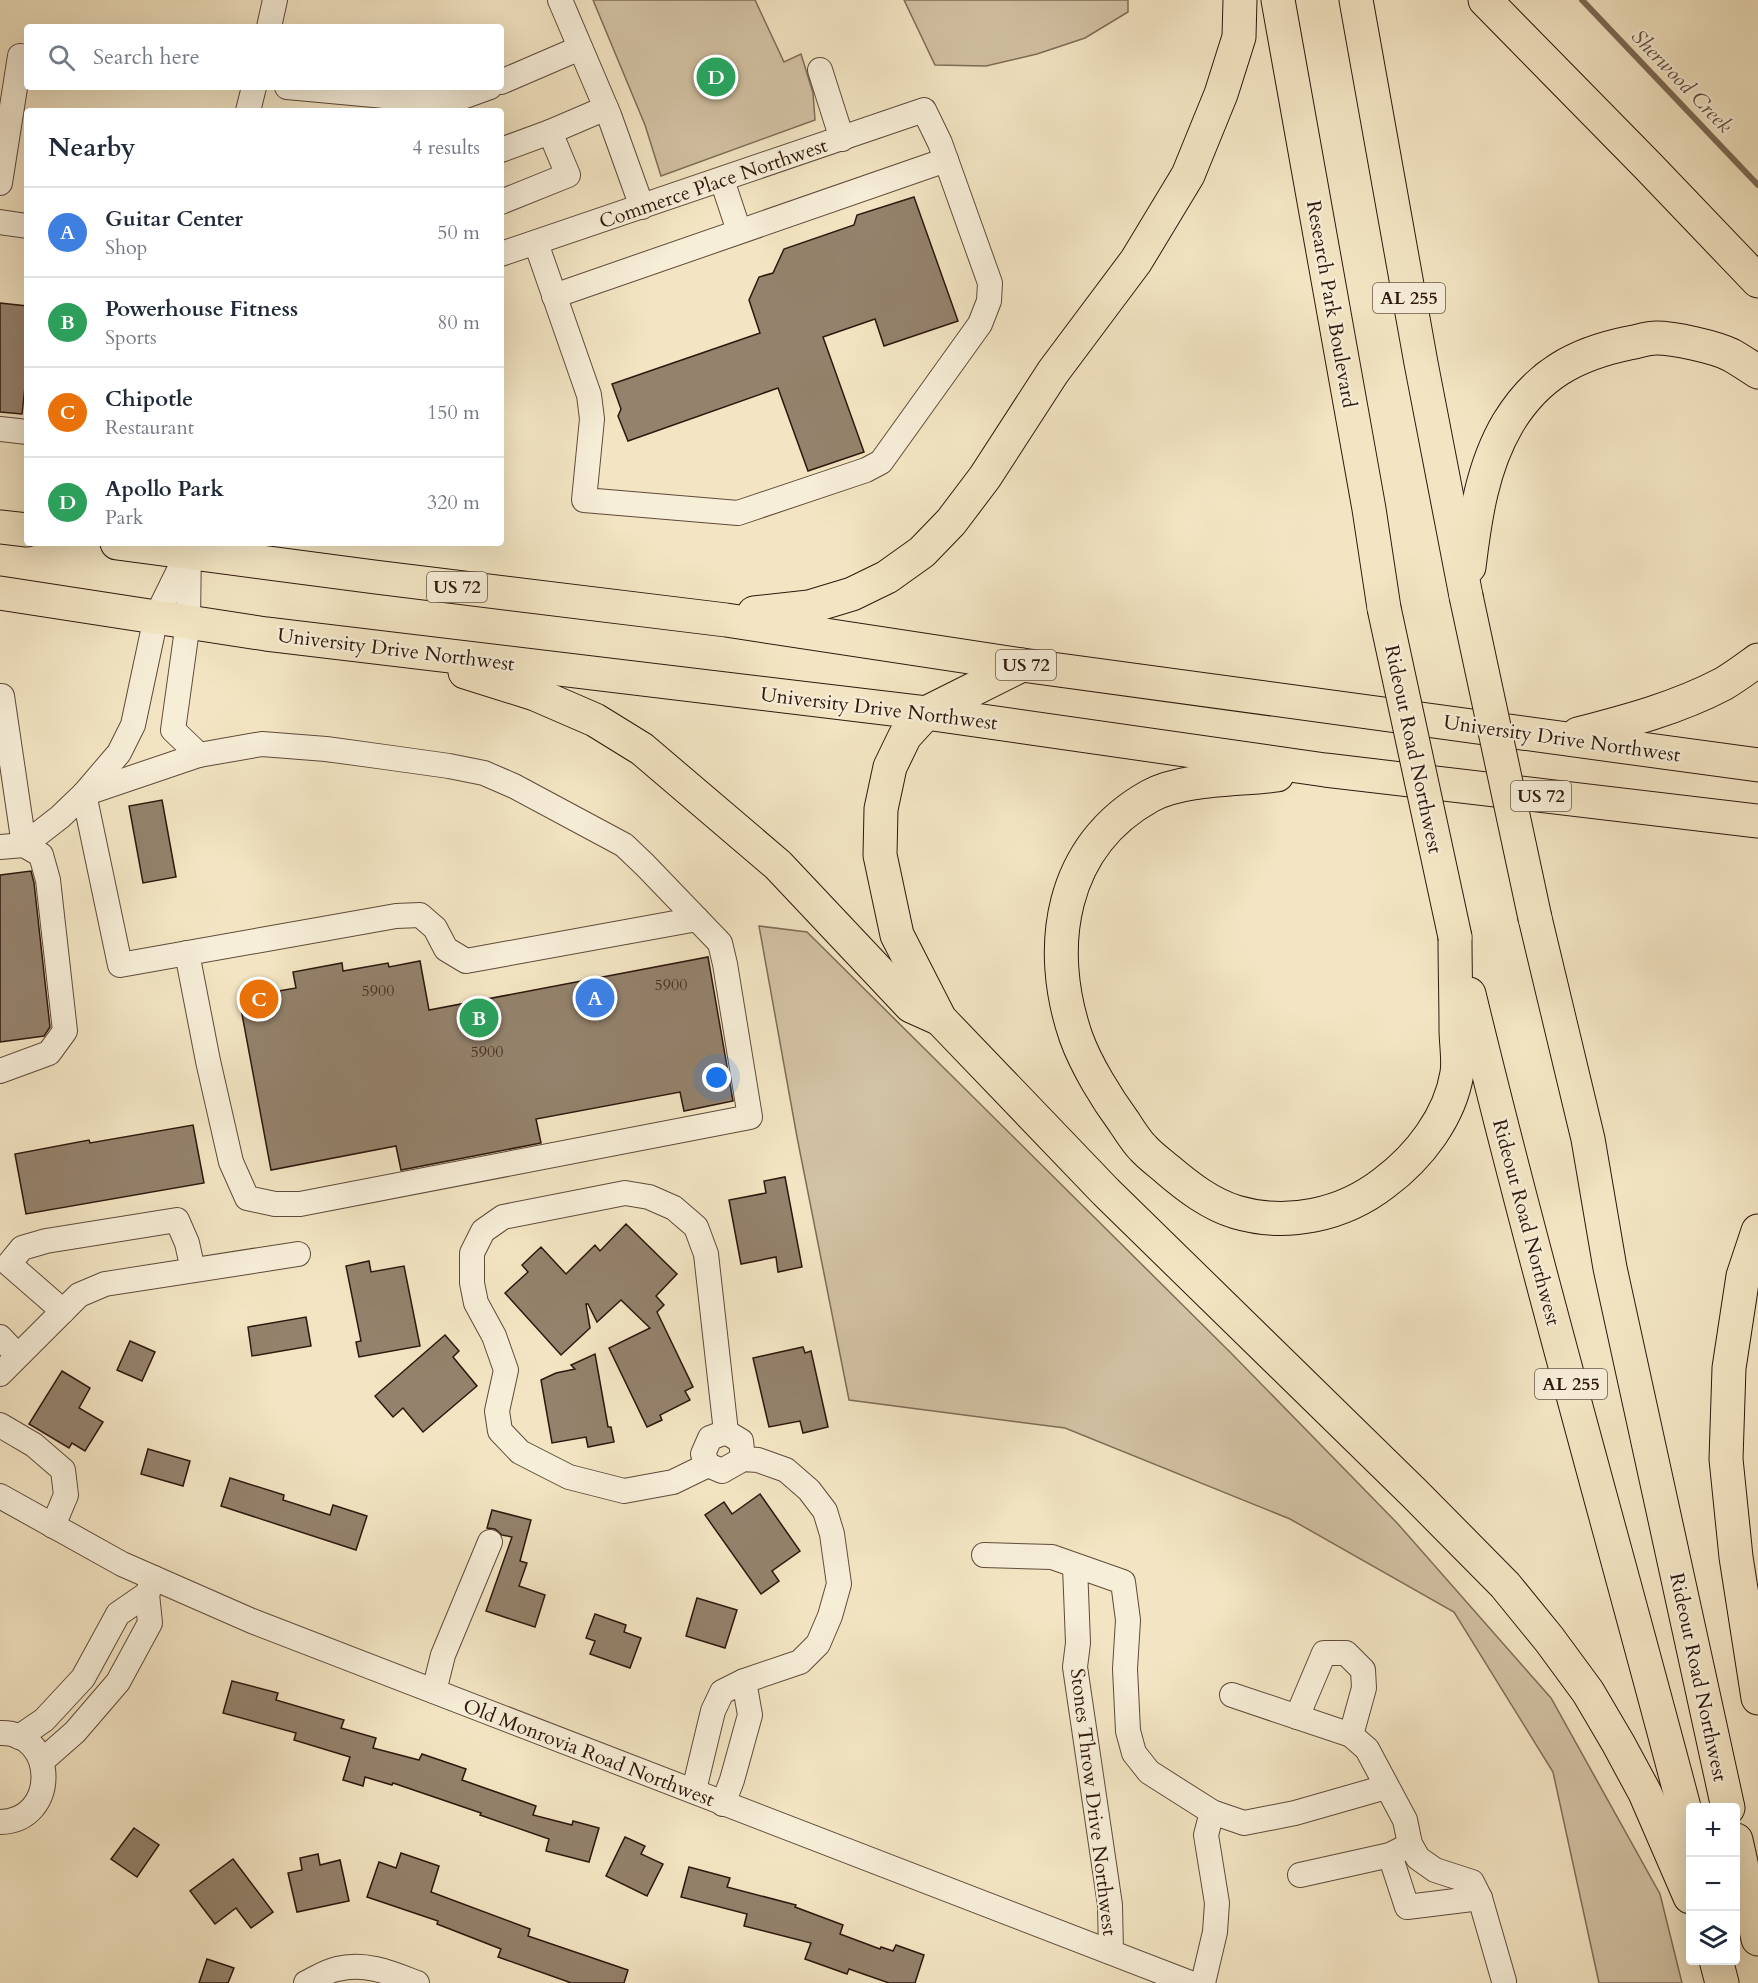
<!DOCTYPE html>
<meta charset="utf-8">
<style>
body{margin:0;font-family:Cardo,serif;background:#f6f6f7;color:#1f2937}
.controls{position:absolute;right:18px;bottom:18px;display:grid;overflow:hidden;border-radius:6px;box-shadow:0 6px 24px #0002}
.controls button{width:54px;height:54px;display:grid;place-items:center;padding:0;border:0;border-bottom:2px solid #e0e1e3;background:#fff;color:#1f2937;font:30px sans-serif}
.you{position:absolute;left:717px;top:1078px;width:21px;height:21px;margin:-15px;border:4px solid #fff;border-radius:50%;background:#1a73e8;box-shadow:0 0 0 9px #1a73e833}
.badge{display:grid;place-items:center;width:39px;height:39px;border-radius:50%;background:#8f2418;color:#fff;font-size:20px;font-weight:700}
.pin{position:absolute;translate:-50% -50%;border:3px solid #fff;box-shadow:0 2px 6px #0006}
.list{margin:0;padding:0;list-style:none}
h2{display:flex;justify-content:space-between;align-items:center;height:78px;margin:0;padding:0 24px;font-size:26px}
h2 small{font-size:20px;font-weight:400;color:#747a83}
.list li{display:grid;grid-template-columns:39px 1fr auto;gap:18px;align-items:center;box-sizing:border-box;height:90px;padding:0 24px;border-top:2px solid #e0e1e3}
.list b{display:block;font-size:22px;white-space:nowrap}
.list p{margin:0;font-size:20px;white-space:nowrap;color:#747a83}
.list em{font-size:20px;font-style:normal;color:#747a83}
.icon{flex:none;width:33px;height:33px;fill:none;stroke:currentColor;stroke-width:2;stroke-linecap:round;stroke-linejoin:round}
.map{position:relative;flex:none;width:1758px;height:1983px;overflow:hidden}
.search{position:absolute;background:#fff;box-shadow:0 6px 24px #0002;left:24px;top:24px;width:480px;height:66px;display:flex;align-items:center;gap:15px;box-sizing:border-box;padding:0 21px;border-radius:6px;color:#747a83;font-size:22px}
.panel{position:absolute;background:#fff;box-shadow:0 6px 24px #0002;left:24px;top:108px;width:480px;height:438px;border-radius:6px}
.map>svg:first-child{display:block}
.green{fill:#d2c2a4;stroke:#806c58;stroke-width:1.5}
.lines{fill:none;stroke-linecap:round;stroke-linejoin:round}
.stream{stroke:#7c6955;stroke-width:6}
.building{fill:#94826c;stroke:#2e170d;stroke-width:1.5}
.minor-casing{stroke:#5f4a3a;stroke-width:26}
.highway-casing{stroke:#2e170d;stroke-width:35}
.minor{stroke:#f7eed8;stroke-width:24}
.highway{stroke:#f3e5c3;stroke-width:33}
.highway-bridge-casing{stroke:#2e170d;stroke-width:35;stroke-linecap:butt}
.highway-bridge{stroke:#f3e5c3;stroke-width:33}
.labels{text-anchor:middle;stroke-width:4.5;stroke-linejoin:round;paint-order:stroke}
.number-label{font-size:16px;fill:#483225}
.shield{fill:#f7eed8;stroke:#6a584a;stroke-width:1.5}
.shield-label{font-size:18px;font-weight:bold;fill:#2e170d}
.street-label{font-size:20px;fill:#2e170d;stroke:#f7eed8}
.water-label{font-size:21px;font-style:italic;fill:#624d3d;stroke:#f7eed8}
</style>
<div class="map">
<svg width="1758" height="1983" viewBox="0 0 1758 1983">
<rect width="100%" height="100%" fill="#f3e5c3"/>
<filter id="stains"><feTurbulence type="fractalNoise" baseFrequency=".00333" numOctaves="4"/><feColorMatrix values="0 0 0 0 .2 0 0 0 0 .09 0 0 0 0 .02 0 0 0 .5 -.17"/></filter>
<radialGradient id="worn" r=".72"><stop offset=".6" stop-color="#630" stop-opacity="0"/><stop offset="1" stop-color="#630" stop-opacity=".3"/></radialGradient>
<!-- green -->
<g class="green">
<path d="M593,0H755L784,62L801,54L813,93L815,120L661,176L645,125Z"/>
<path d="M904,0H1128V12L1085,38L1037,54L986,66L935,65Z"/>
<path d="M759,926L807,932L1231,1353L1398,1524L1551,1698L1660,1894L1682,1983H1599L1553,1772L1454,1612L1290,1519L1065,1428L849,1400L797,1137Z"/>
</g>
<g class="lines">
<!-- stream -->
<path class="stream" d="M1582,0L1758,185"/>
</g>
<!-- building -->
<g class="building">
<path d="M914,197L958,321L884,346L875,319L823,337L864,452L808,471L778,388L628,441L618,416L621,409L612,384L760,333L749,300L759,277L773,273L784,249L854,225L857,215Z"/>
<path d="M0,303L27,306V368L22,414L0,412Z"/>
<path d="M162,800L176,877L143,883L129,806Z"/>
<path d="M31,871L34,883L50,1027L44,1036L0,1042V875Z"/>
<path d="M708,957L733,1101L684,1111L680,1092L536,1119L541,1143L401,1170L396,1146L271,1170L239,998L296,988L293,972L342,963L343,971L388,963L389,967L420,961L429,1010Z"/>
<path d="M193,1125L204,1183L26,1214L15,1154L89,1140L90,1143Z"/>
<path d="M785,1177L802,1267L778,1272L776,1257L741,1264L729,1200L766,1193L764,1181Z"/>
<path d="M626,1224L677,1274L656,1296L664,1305L657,1312L693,1387L685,1391L690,1400L660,1415L662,1420L647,1427L609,1348L650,1328L621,1300L597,1322L588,1304H586L590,1328L561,1355L505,1293L528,1272L522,1265L541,1247L566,1274L595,1245L600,1251Z"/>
<path d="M369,1261L371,1272L404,1266L420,1346L359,1357L356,1342L361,1341L346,1266Z"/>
<path d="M306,1317L311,1346L252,1356L248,1327Z"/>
<path d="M445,1335L459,1351L453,1357L477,1386L423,1432L403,1408L393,1417L375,1396Z"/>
<path d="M130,1341L155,1352L142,1381L117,1370Z"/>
<path d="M803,1347L805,1353L811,1351L828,1427L803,1433L800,1421L769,1427L753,1358Z"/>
<path d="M595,1354L608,1427H611L614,1442L588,1447L586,1437L552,1443L541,1380L556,1373L575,1369L571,1365Z"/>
<path d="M62,1371L90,1388L79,1408L103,1422L85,1451L72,1443L69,1448L29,1424Z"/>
<path d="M148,1449L190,1461L183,1486L141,1474Z"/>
<path d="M230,1478L284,1495L283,1500L330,1515L333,1505L367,1516L356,1550L221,1506Z"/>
<path d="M760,1494L800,1551L772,1571L779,1581L761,1594L705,1515L724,1502L732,1514Z"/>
<path d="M492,1510L531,1520L520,1561L527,1563L519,1586L545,1595L535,1627L486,1611L512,1537L502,1535L495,1529L487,1528Z"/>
<path d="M697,1598L737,1610L725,1648L686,1636Z"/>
<path d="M595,1614L626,1625L624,1632L641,1638L630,1668L590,1654L595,1641L586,1638Z"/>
<path d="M232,1681L278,1693L276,1700L344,1720L341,1728L376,1738L373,1748L419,1760L422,1754L466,1769L462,1780L536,1806L533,1815L572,1825L573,1821L599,1828L589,1862L546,1851L549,1839L480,1815L481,1813L393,1783L392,1785L365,1777L363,1786L343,1780L350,1757L294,1740L296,1733L223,1713Z"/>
<path d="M134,1828L159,1845L137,1877L111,1859Z"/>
<path d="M625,1837L645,1846L641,1854L663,1864L647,1896L606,1876Z"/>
<path d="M401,1853L439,1866L431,1892L530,1929L528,1936L628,1970L624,1983H571L566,1981L498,1957L501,1949L437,1924L438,1921L367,1897L379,1862L396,1868Z"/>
<path d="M318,1854L320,1865L340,1860L349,1901L297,1912L288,1873L302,1870L300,1858Z"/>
<path d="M233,1859L273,1912L251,1928L236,1908L215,1924L190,1891Z"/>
<path d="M689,1867L730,1878L727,1887L796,1905L795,1907L843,1925L840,1934L880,1949L881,1947L893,1951L896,1945L924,1955L915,1983H889L849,1969L847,1974L805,1959L811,1943L744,1926L747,1914L681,1897Z"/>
<path d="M207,1959L234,1968L228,1983H199Z"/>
</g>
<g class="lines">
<defs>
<g id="minor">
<path d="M560,0L609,115L642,207"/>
<path d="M269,27L275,0"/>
<path d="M820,70L842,139"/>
<path d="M501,82L580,48"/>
<path d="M287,87L439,101L457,99L490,87"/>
<path d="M248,111L254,87"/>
<path d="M501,150L550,132"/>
<path d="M722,180L739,231"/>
<path d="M0,183L20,56L27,57"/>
<path d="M501,202L568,175L550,132L606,108"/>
<path d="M0,222L27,226"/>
<path d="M501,254L924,110L940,143L990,283L989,301L980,324L881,462L866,470L738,513L584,500L592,419L589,395L536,243"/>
<path d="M554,296L946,160"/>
<path d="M0,429L27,432"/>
<path d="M185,558L156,617L133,725L119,753L84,794L120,965L396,916L420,915L435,928L446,949L466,961L697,919"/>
<path d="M0,696H2L24,845L41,855L48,880L65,1031L49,1053L0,1071"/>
<path d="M0,847L24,845L60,817L84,794L199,755"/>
<path d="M187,953L208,1061L231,1162L247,1198L275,1204H300L750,1117L725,964L720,943L645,865L624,845L514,786L484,773L449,766L392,758L326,749L262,744L199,755L173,730L188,622L189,543"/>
<path d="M63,1311L9,1264L22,1248L46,1241L177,1220L187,1243L193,1270"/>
<path d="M0,1337L17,1355"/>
<path d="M0,1374L79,1295L105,1284L298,1254"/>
<path d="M0,1425L34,1445L63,1470L66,1495L53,1526"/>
<path d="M708,1465L673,1482L624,1491L569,1477L520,1452L500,1431L497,1411L506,1370L494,1336L476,1303L472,1283V1253L483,1231L503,1217L625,1193L649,1197L674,1208L696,1227L706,1254L726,1432"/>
<path d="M0,1496L122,1564L252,1621L1190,1983"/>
<path d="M984,1555L1052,1557L1123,1582L1128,1620L1125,1669L1128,1731L1134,1753L1149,1772L1212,1812L1244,1823L1295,1813L1386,1787"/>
<path d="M1075,1566L1078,1643L1075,1667L1110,1905L1111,1952"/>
<path d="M434,1691L443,1655L490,1542"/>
<path d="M1232,1695L1351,1735L1367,1749L1405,1820L1410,1844L1418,1858L1435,1870L1472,1882L1480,1898L1504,1981"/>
<path d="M1297,1717L1324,1653H1346L1363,1670L1364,1688L1351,1735"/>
<path d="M0,1733C57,1731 59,1821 0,1822"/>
<path d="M19,1737L44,1720L83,1678L118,1614L147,1594L154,1578"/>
<path d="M42,1761L75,1732L118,1682L150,1623L147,1594"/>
<path d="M694,1790L713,1711L722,1692L744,1681L800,1662L818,1644L830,1616L839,1584L832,1534L825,1511L809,1490L786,1470L758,1460L743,1459L722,1471L708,1465L703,1454L710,1438L726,1432L741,1441L743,1459"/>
<path d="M723,1804L732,1780L750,1715L744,1681"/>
<path d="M1390,1855L1407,1907L1480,1898"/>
<path d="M1300,1875L1390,1855L1404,1848"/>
<path d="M306,1983C316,1978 327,1971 337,1969C366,1962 391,1973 417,1983"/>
<path d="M1203,1983L1215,1932L1217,1903L1206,1835L1212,1812"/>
</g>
<g id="highway">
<path d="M1278,0L1369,509L1384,608"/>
<path d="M1356,0L1421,363L1466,596"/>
<path d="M1485,0L1648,166L1758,281"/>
<path d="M0,527L27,530"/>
<path d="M117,543L375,577L726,620L1022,665L1758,765"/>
<path d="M1469,567C1475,518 1482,467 1508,423C1537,375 1575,354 1629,343C1637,342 1647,338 1656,338C1674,338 1715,347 1731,355C1740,360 1749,366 1758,372"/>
<path d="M0,593L266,634L926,713L1325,770L1758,821"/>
<path d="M754,613L809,607L852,594L887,577L922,552L951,522L985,477L1053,372L1136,261L1188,175L1221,94L1239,37L1240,0"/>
<path d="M1022,665L926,713L905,736L890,767L881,809L880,855L897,935L940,1019L1106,1192L1415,1494L1505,1585L1549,1639L1588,1692L1618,1743L1645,1793L1690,1897"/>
<path d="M465,672L535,694L595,720L642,749L778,865L911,1006L940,1019"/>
<path d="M1578,734C1628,721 1677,708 1723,684C1735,677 1747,668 1758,660"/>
<path d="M1277,775C1239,780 1183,778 1150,796C1060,846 1045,947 1076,1037C1086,1065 1107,1099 1124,1122C1130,1131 1136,1141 1143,1148C1150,1156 1160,1163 1168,1170C1188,1187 1210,1204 1236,1212C1287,1227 1343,1215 1384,1183C1419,1157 1450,1117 1457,1073C1459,1059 1456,1043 1456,1029C1456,999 1455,968 1455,937"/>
<path d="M1535,918L1588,1139L1610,1268L1728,1808"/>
<path d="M1469,994C1537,1274 1617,1552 1690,1830"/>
<path d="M1758,1231L1743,1276L1729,1368L1726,1459L1736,1557L1758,1698"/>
<path d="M1736,1840L1758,1939"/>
<path d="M1716,1960L1722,1983"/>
</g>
</defs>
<!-- minor casing -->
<use href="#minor" class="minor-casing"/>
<!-- highway casing -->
<use href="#highway" class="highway-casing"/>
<!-- minor -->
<use href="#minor" class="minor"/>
<!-- highway -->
<use href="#highway" class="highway"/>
<defs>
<g id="highway-bridge">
<path d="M1466,596L1535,918"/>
<path d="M1384,608L1455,937"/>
</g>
</defs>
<!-- highway-bridge casing -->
<use href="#highway-bridge" class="highway-bridge-casing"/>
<!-- highway-bridge -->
<use href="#highway-bridge" class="highway-bridge"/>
</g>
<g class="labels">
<!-- number labels -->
<g class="number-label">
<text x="671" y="990">5900</text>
<text x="378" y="996">5900</text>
<text x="487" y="1057">5900</text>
</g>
<!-- shield labels -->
<g class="shield">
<rect x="1373" y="283" width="72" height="30" rx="4.5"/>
<rect x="427" y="572" width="60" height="30" rx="4.5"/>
<rect x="996" y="650" width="60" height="30" rx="4.5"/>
<rect x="1511" y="781" width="60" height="30" rx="4.5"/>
<rect x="1535" y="1369" width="72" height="30" rx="4.5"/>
</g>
<g class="shield-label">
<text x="1409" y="304">AL 255</text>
<text x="457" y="593">US 72</text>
<text x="1026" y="671">US 72</text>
<text x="1541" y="802">US 72</text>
<text x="1571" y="1390">AL 255</text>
</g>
<!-- street labels -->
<g class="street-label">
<text transform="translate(713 183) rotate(-19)" y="7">Commerce Place Northwest</text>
<text transform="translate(1332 304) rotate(80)" y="7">Research Park Boulevard</text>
<text transform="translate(396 649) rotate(7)" y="7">University Drive Northwest</text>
<text transform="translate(879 708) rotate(7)" y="7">University Drive Northwest</text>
<text transform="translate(1562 738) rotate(8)" y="7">University Drive Northwest</text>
<text transform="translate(1414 749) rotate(78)" y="7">Rideout Road Northwest</text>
<text transform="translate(1527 1222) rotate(75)" y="7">Rideout Road Northwest</text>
<text transform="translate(1699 1677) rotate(78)" y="7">Rideout Road Northwest</text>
<text transform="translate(589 1752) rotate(21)" y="7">Old Monrovia Road Northwest</text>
<text transform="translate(1094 1802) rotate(83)" y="7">Stones Throw Drive Northwest</text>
</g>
<!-- water labels -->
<g class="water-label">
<text transform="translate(1682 81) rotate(46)" y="7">Sherwood Creek</text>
</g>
</g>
<rect width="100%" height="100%" filter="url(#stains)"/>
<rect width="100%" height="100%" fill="url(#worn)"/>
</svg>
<div class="controls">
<button>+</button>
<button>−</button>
<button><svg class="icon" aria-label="layers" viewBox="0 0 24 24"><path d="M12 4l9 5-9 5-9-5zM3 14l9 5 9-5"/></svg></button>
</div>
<div class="you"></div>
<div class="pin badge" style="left:595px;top:998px;background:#3f7fe0">A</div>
<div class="pin badge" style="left:479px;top:1018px;background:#2e9e5b">B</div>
<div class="pin badge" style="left:259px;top:999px;background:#e8710a">C</div>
<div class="pin badge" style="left:716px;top:77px;background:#2e9e5b">D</div>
<div class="search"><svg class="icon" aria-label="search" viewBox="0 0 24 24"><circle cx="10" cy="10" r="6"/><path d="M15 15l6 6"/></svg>Search here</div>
<section class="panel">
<h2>Nearby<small>4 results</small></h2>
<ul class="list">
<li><span class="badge" style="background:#3f7fe0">A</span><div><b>Guitar Center</b><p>Shop</p></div><em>50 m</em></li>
<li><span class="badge" style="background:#2e9e5b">B</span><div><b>Powerhouse Fitness</b><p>Sports</p></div><em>80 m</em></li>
<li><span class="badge" style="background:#e8710a">C</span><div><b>Chipotle</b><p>Restaurant</p></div><em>150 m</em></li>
<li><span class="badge" style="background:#2e9e5b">D</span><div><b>Apollo Park</b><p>Park</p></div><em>320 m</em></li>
</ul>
</section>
</div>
